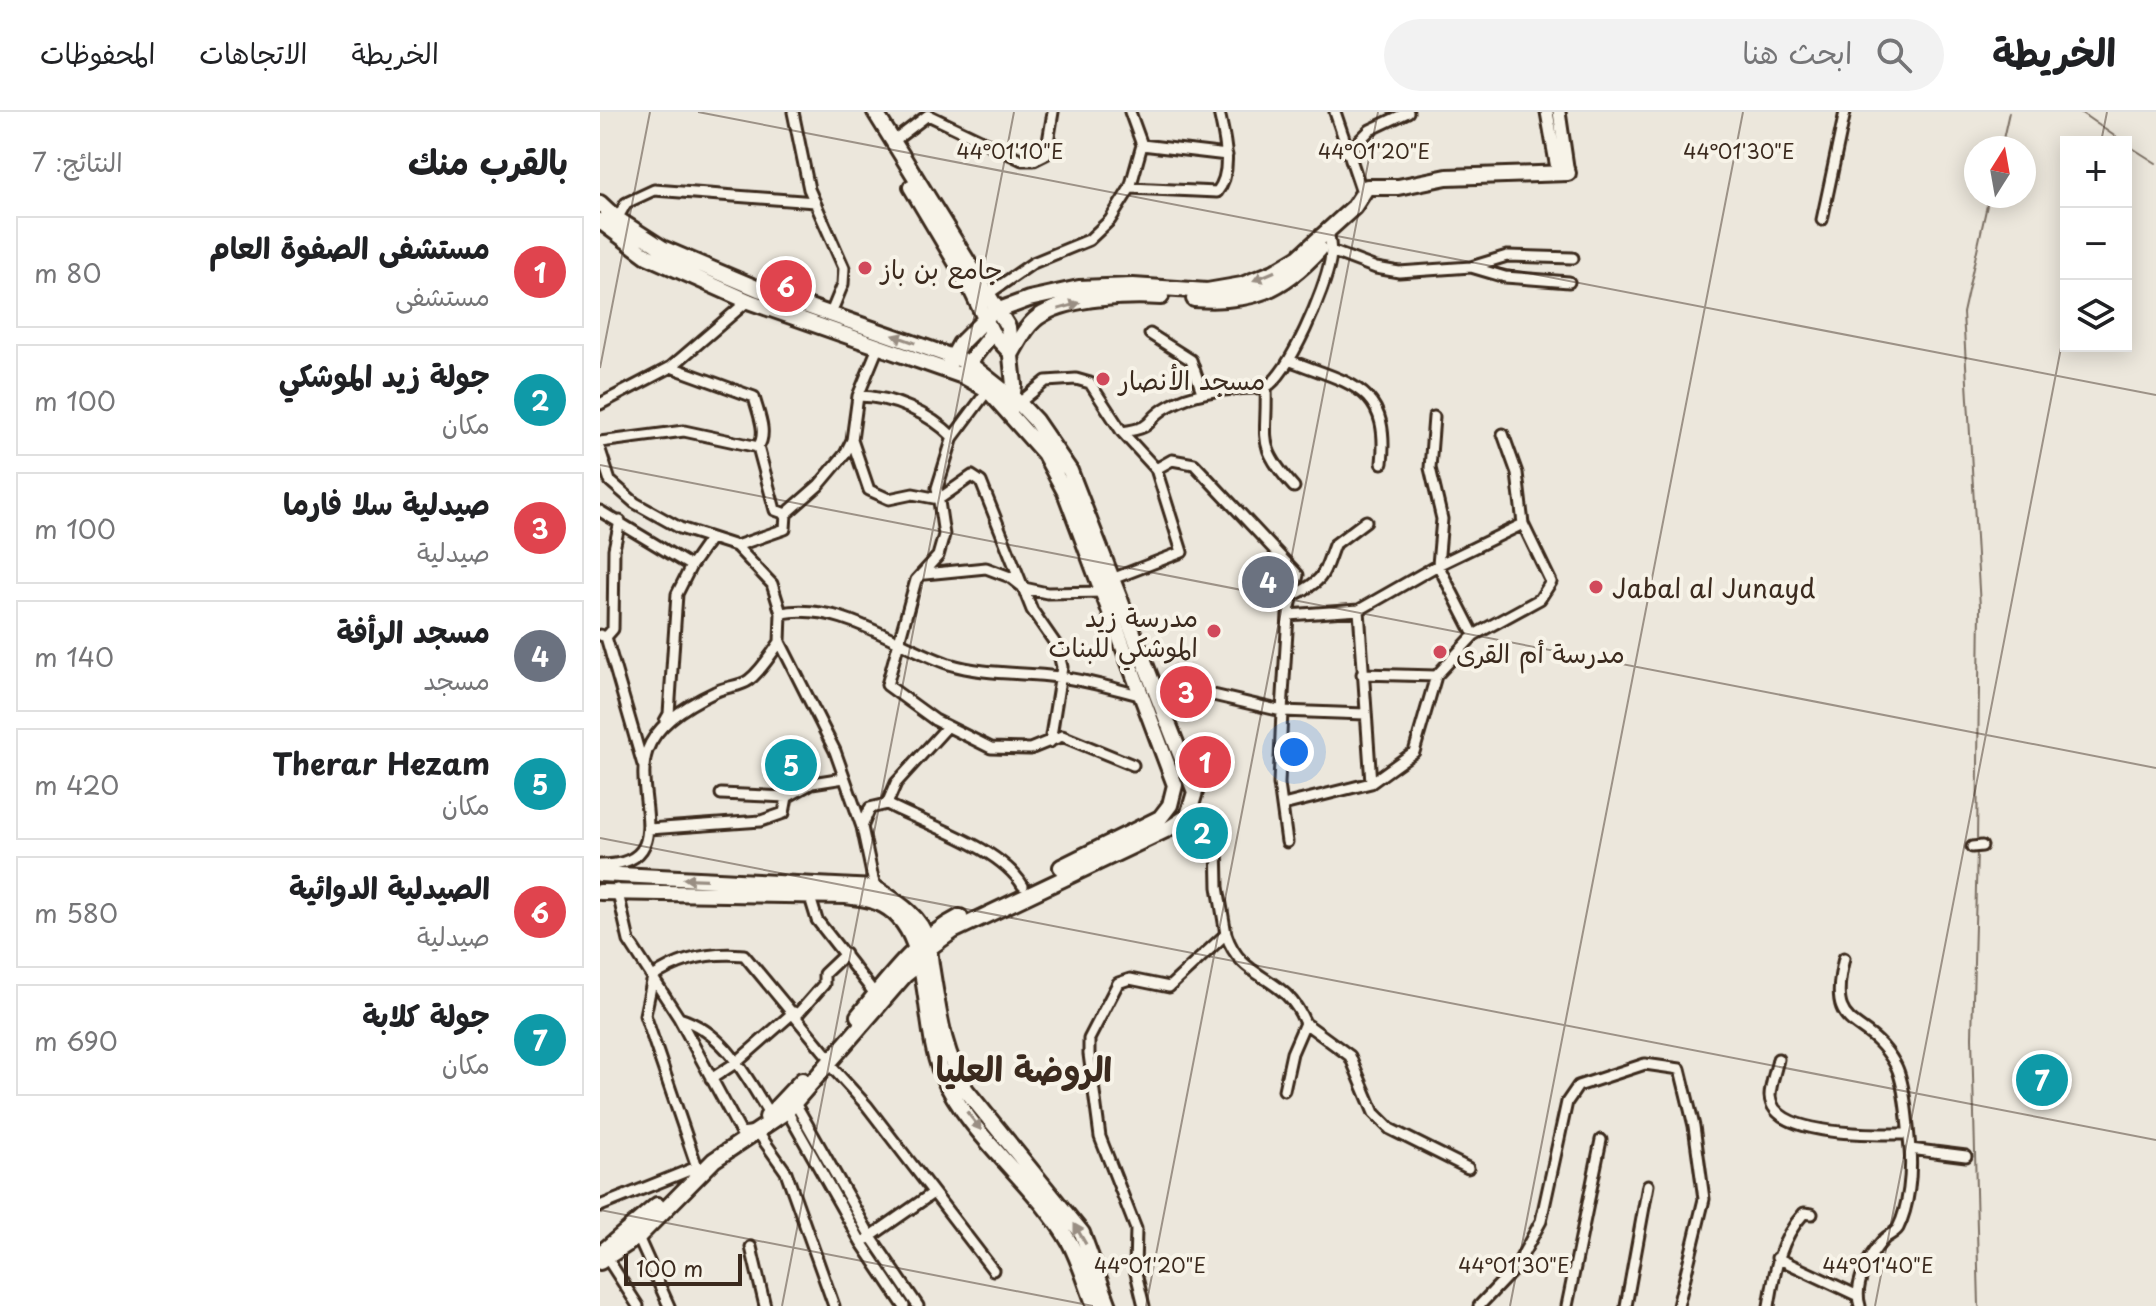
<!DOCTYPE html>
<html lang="ar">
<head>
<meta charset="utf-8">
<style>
  :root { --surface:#fff; --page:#f2f2f2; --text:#202124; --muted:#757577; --line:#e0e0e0; --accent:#2563eb }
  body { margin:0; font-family:"Playpen Sans","Playpen Sans Arabic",sans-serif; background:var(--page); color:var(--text); direction:rtl }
  .controls { position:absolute; right:24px; top:24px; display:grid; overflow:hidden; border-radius:0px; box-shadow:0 4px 20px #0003 }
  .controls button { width:72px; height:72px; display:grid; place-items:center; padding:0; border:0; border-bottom:2px solid var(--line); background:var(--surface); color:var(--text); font:40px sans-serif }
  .compass { position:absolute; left:1364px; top:24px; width:72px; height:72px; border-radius:50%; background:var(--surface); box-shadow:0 4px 20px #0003; rotate:11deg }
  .scale { position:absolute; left:24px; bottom:20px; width:118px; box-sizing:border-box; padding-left:8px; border:4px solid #3b2a1e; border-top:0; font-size:22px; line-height:28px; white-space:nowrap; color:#3b2a1e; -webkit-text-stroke:6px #f7f3e8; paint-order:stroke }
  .you { position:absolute; left:694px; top:640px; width:28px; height:28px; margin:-20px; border:6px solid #fff; border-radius:50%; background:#1a73e8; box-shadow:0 0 0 12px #1a73e833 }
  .badge { display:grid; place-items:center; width:52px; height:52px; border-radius:50%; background:var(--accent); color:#fff; font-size:26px; font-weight:700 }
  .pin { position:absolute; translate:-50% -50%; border:4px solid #fff; box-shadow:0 2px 8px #0006 }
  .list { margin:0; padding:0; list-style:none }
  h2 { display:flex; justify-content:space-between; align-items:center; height:104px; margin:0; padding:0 32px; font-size:34px }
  h2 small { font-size:26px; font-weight:400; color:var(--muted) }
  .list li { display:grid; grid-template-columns:52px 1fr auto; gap:24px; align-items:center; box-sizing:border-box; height:112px; margin:0 16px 16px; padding:0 16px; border:2px solid var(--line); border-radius:0px }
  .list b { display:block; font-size:30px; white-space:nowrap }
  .list p { margin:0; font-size:26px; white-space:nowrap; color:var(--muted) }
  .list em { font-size:26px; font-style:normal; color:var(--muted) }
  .icon { flex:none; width:44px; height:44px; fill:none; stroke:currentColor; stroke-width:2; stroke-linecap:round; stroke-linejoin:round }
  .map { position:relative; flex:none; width:1556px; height:1194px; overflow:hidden; direction:ltr }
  header { display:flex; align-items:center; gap:48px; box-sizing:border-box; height:112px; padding:0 40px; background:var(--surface); border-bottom:2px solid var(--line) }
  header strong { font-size:38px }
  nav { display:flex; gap:44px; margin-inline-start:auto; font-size:28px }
  .search { width:560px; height:72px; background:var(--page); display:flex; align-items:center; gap:20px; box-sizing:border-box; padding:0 28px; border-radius:44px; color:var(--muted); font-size:30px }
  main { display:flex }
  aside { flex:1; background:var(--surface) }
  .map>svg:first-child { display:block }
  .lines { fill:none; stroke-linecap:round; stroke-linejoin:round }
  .stream { stroke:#7c7064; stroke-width:2 }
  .minor-casing { stroke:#3b2a1e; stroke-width:15 }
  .tertiary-casing { stroke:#3b2a1e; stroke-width:17 }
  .secondary-casing { stroke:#3b2a1e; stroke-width:20 }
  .primary-casing { stroke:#3b2a1e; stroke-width:20 }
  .minor { stroke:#f7f3e8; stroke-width:9 }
  .tertiary { stroke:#f7f3e8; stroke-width:11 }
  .secondary { stroke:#f7f3e8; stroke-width:14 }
  .primary { stroke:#f7f3e8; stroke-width:14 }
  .oneway { fill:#998e83 }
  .ticks { fill:none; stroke:#3b2a1e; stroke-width:2; stroke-opacity:0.45 }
  .poi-dot { fill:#d1495b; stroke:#f7f3e8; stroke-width:3 }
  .labels { text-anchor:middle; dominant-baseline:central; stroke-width:8; stroke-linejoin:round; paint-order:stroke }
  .poi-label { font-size:26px; fill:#3b2a1e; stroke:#f7f3e8; text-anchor:start }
  .district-label { font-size:34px; font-weight:bold; fill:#3b2a1e; stroke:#f7f3e8 }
  .ticks-label { font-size:20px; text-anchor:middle; fill:#3b2a1e; stroke:#f7f3e8; stroke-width:8; stroke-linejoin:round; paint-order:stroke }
</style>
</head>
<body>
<header>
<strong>الخريطة</strong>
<div class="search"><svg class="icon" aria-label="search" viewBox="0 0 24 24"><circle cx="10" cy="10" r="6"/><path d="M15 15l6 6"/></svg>ابحث هنا</div>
<nav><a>الخريطة</a><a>الاتجاهات</a><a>المحفوظات</a></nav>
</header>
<main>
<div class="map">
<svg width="1556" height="1194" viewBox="0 0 1556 1194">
  <rect width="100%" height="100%" fill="#ece7dc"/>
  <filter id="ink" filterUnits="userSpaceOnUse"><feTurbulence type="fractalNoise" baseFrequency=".0125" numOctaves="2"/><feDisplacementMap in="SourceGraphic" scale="16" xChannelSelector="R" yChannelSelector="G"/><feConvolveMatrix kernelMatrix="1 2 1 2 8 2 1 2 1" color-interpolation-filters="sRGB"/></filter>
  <g filter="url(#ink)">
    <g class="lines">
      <path class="stream" d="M1480,0L1523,30
        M1526,32L1556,51
        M1401,36L1409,0
        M1377,731L1380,495L1363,201L1389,84
        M1377,738L1372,925L1379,1194"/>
      <g class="minor-casing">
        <path id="minor" d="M193,0L209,77L244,156L243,172L231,201
          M735,0L762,80
          M294,29L328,3L422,48H434L446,42L453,0
          M542,33L627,43
          M747,41L770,18L808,0
          M530,76L617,80C634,59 624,24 619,0
          M17,107L26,91L54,78L215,90
          M1222,108L1245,0
          M731,139L776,156L799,160L871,155L905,165L969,170
          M871,155L907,144L973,146
          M388,182L433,151L489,128L510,108L530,76L542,33L530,0
          M550,222L591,248L602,280
          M691,249C751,272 790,275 782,351
          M71,255L154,285C158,301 168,321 158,335L175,398L186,402
          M666,275C668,328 655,332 694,375
          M388,278L353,325L337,376L344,423L338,444L316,468L287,573L335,608L391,636L430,637L462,624L533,653
          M258,284C292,284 330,302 353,325
          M419,291L446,269L476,267L490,271L522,320L556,357L582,440L512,467
          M0,292L71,255L150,187
          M834,305L830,356L842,407L838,453L874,523
          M522,320C559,315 543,308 569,294C601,276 631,278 666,275C690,261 725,177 730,149C732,139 730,128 728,118
          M252,328L269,378L289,387L313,382L339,387L372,364L381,370L432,498L457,534L462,555L450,630
          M0,330L84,319L158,335
          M0,338L10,369L35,391L80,416L136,434L172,472L181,501L180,530L235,639L262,715L275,776
          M556,357L572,348L594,352L698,463L688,503L682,599L679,672L687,730
          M0,399L91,454
          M136,434L185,417L186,402L219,373L245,342L252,328L258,284L279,233
          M325,462L386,456L410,465L424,476L447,481L505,480
          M696,482C726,467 723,462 734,433L766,409
          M759,498L771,671
          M181,501C242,490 294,533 349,552C385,563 422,560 459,565C487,568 515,577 543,584
          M688,503L759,498L838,453L923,412
          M0,523L6,525L43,653
          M6,525L13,517L14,437L20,409
          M762,562L836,564
          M555,580L583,576L682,599L765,602
          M65,609L69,602L77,482L91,454L110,427
          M121,682L187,685
          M287,692C329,714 400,735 423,774
          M683,693L771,671L814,640L836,564L874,523L940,487L951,470L923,412L917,361L903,322
          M262,715L270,696L287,692L296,671L347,615
          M49,717L161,709L184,701L187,685L212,671L244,666
          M1372,735L1382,734
          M0,753C80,753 32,683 47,639C57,611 89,592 115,580C126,574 140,575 149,568C162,558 171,542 180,530
          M17,777L29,829L79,906L141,1021L157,1019L186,1060L234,1194
          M209,782L217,808L275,882
          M626,822C642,871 684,860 705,911L692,941L684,978
          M1244,846C1225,925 1266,899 1295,952C1305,969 1308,1016 1310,1037C1312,1061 1309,1094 1298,1116C1295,1121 1288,1123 1284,1127C1269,1143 1253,1173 1260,1194
          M196,904L224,872V862L245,842
          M79,906C126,921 145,963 170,1003
          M705,911L750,944L774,1001L790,1017L868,1056
          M1178,947C1176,958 1170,973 1170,984C1172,1026 1279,1022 1307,1022
          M228,951L267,994L393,1158
          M111,967L137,950L194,900
          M195,991L271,1125L318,1194
          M187,999L261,1130L304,1194
          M1310,1037L1366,1044
          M0,1094L97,1055L45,903L53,865C80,846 111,840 144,843L226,942
          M38,1125L69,1194
          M267,1127L333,1081
          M151,1135L165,1194
          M7,1146L38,1194
          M1177,1146L1256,1183
          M544,1194L535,1157L536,1117L500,1025L489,942V927L518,871L530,867L569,875L626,822L618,775L617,731
          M879,1194L916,1155L941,1109L967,990L978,974L1045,952L1080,957L1094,1014L1104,1087L1078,1194
          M967,1194L1001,1028
          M1026,1194L1048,1073
          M1169,1194C1175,1158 1179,1129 1204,1101L1212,1102"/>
      </g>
      <g class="tertiary-casing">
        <path id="tertiary" d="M947,0L958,62
          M959,0L968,61"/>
      </g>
      <g class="secondary-casing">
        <path id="secondary" d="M275,0L408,215L414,273L411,296
          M311,75L367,169L392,221L411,241
          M0,762L275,776C295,789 320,803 327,828C330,837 330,849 332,859C339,902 343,940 366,978L482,1121L509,1194
          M0,780L246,784C255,786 267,786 276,790C335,811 320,911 341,960C369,1025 435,1070 470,1131C480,1150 487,1174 495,1194"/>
      </g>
      <g class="primary-casing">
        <path id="primary" d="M0,91L17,107L62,136L161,178L367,250L419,291L435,308L470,359L595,680L588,704L568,717L353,819L328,837L319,852L305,863L187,999L114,1048L38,1125L0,1150
          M0,109L47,144L148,189L363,264L388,278L444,341L465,380L575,673L570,693L560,706L461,755
          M594,187C651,191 682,179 720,137
          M412,241C420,227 428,210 443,202C471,185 529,183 561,185
          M349,252L360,232L391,201L429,187L479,176L533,174L607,179L642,173L674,160L699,145L754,95L767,75H798L847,65L968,61
          M365,256L392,221
          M258,904C287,868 318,826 360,805
          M167,1005L202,968
          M3,1139L57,1093"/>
      </g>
      <use href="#minor" class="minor"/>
      <use href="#tertiary" class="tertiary"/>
      <use href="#secondary" class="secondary"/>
      <use href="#primary" class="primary"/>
    </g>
    <defs><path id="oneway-solid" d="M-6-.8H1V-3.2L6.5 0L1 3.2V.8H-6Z" transform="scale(2)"/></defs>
    <g class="oneway">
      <use href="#oneway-solid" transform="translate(664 164) rotate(157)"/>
      <use href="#oneway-solid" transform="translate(469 194) rotate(-16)"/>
      <use href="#oneway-solid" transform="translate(304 227) rotate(-161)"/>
      <use href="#oneway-solid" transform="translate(95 767) rotate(-178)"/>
      <use href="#oneway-solid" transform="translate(374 1009) rotate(52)"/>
      <use href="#oneway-solid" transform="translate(480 1122) rotate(-120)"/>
    </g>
  </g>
  <path class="ticks" d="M98,0L1556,283M1501,30L1507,0M0,256L50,0M0,353L1556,656M0,726L1556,1028M0,1098L493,1194M182,1194L414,0M546,1194L778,0M910,1194L1143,0M1275,1194L1466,210"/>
  <g class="poi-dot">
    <circle cx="265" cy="156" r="8"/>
    <circle cx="503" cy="267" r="8"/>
    <circle cx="996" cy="475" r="8"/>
    <circle cx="614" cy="519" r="8"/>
    <circle cx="840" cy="540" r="8"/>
  </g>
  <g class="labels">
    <g class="poi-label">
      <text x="281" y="156">جامع بن باز</text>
      <text x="519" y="267">مسجد الأنصار</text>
      <text x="1012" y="475">Jabal al Junayd</text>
      <text x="598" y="504" text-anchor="end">مدرسة زيد<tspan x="598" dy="30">الموشكي للبنات</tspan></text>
      <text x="856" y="540">مدرسة أم القرى</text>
    </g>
    <g class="district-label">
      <text x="424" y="956">الروضة العليا</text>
    </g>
  </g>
  <g class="ticks-label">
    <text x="410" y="47">44°01'10"E</text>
    <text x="774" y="47">44°01'20"E</text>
    <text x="1139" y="47">44°01'30"E</text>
    <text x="550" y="1161">44°01'20"E</text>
    <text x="914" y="1161">44°01'30"E</text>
    <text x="1278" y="1161">44°01'40"E</text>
  </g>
</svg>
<div class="controls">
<button>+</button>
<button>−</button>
<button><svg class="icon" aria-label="layers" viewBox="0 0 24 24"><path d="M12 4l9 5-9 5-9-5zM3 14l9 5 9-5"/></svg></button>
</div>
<svg class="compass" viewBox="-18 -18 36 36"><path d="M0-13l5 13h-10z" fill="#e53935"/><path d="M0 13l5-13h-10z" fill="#757577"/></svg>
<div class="scale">100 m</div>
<div class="you"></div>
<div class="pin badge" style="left:605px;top:650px;background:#e0444e">1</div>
<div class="pin badge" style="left:602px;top:721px;background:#0f9aa8">2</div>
<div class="pin badge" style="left:586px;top:580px;background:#e0444e">3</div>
<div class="pin badge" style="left:668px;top:470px;background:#6b7280">4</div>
<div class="pin badge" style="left:191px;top:653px;background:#0f9aa8">5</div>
<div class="pin badge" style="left:186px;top:174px;background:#e0444e">6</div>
<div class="pin badge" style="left:1442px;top:968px;background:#0f9aa8">7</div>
</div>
<aside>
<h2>بالقرب منك<small>النتائج: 7</small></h2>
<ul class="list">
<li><span class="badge" style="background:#e0444e">1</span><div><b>مستشفى الصفوة العام</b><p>مستشفى</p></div><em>80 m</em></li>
<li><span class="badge" style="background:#0f9aa8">2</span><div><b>جولة زيد الموشكي</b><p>مكان</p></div><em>100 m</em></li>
<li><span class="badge" style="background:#e0444e">3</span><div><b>صيدلية سلا فارما</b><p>صيدلية</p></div><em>100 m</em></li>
<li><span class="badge" style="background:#6b7280">4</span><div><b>مسجد الرأفة</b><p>مسجد</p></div><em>140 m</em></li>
<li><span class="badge" style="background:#0f9aa8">5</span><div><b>Therar Hezam</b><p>مكان</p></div><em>420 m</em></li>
<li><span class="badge" style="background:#e0444e">6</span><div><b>الصيدلية الدوائية</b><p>صيدلية</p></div><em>580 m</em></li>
<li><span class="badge" style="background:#0f9aa8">7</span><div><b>جولة كلابة</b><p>مكان</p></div><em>690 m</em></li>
</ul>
</aside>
</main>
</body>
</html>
